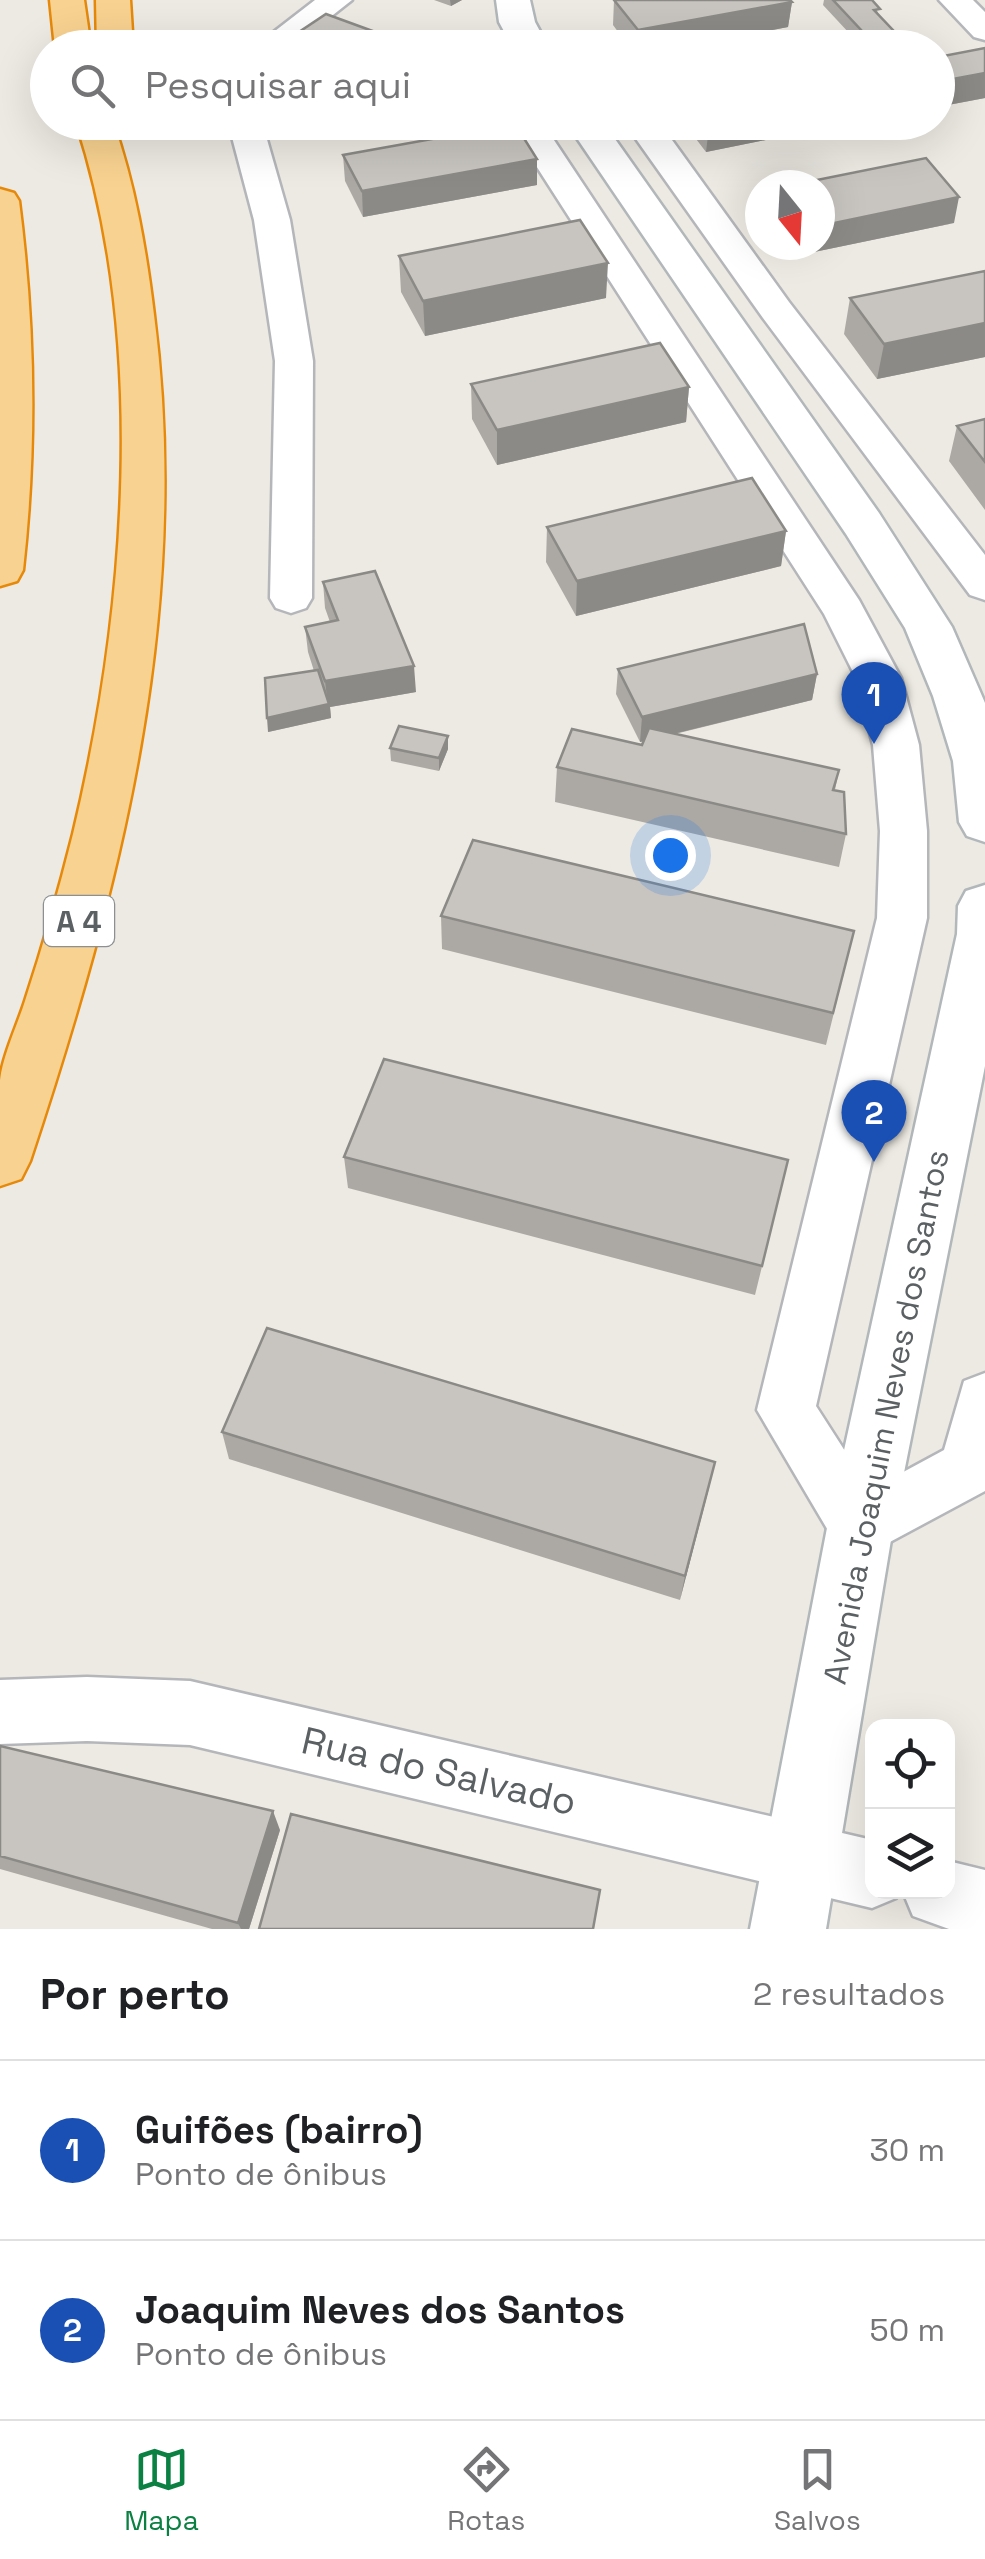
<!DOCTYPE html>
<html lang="pt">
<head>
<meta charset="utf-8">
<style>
  :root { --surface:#fff; --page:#f6f6f6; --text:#202124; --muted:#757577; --line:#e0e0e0; --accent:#0b8043 }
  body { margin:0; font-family:"Space Grotesk",sans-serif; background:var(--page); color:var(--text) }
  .controls { position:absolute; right:30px; bottom:30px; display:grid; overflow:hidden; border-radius:20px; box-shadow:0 10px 40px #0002 }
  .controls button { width:90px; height:90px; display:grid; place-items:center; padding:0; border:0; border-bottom:2px solid var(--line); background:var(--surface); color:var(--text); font:50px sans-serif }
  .compass { position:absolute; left:745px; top:170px; width:90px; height:90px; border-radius:50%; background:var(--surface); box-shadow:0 10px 40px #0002; rotate:162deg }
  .you { position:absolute; left:670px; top:855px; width:35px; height:35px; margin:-25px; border:8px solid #fff; border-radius:50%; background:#1a73e8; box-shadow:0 0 0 15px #1a73e833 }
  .badge { display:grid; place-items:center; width:65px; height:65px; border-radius:50%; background:var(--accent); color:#fff; font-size:32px; font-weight:700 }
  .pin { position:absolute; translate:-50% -82px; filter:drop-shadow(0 2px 5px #0008) }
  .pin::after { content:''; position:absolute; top:52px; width:35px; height:30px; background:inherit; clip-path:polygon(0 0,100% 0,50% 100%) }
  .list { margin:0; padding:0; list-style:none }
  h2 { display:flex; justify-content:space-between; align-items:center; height:130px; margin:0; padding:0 40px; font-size:42px }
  h2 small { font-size:32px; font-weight:400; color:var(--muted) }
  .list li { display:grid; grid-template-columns:65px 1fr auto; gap:30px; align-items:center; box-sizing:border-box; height:180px; padding:0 40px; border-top:2px solid var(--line) }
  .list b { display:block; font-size:38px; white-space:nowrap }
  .list p { margin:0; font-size:32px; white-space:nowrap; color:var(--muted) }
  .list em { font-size:32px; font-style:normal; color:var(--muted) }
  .icon { flex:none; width:55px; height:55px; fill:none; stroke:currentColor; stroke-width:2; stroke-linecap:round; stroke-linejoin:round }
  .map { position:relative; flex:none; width:985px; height:1929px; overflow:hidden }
  .search { position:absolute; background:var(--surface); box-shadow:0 10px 40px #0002; left:30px; right:30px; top:30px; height:110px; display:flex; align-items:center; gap:25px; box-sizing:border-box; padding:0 35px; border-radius:55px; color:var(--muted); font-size:38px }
  .sheet { height:490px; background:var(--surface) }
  nav { display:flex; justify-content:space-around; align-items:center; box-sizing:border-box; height:140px; border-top:2px solid var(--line); background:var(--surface); font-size:28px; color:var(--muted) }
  nav a { display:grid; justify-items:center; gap:5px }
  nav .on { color:var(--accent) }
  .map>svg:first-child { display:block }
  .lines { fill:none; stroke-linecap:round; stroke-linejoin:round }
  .street-casing { stroke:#b4b6ba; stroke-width:5 }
  .secondary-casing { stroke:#b2b7ba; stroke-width:5 }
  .highway-casing { stroke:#e6890a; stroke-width:5 }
  .street { fill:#fff; fill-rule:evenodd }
  .secondary { fill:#fff; fill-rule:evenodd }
  .highway { fill:#f8d290; fill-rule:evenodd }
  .wall { fill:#aca9a5 }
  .shaded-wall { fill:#8c8a86 }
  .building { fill:#c8c5c0; stroke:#8c8a86; stroke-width:2.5 }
  .labels { text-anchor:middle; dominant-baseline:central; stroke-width:10; stroke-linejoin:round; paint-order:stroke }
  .shield { fill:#fff; stroke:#8c9092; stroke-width:2.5 }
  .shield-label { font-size:30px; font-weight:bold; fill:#5b6063 }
  .street-label { font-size:32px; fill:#5b6063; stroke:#fff }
  .near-street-label { font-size:38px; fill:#5b6063; stroke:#fff }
</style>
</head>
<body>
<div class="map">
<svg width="985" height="1929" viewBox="0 0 985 1929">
  <rect width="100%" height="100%" fill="#edeae3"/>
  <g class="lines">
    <g class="street-casing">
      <path id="street" d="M315,0H352L291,48H253Z
        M939,0H973L985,12V40L974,37Z
        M228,122H262L290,220L313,361L312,598L306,608L291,613L276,608L270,598L275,361L254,220Z
        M508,122H542L859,600L901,678L919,745L927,831V918L816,1406L870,1490L944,1450L964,1381L985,1373V1491L860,1558L839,1549L757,1410L877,918L880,831L873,745L856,678L824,614Z
        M624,122H659L789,302L985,555V600L970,595L763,318Z
        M87,1677L190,1681L872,1840V1892H898L896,1898L872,1908L190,1745L87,1741L0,1744V1680Z
        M948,1861L985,1870V1929H949L913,1916L903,1892H948Z"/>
    </g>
    <g class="secondary-casing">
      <path id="secondary" d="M496,0H530L535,22L549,48H513L499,22Z
        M566,122H603L879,513L952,627L985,703V842L967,836L959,822L953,761L933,696L905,628L846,534Z
        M985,885V1066L893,1528L826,1929H750L827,1528L957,934L958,906L966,891Z"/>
    </g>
    <g class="highway-casing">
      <path id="highway" d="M50,0H84L91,48H55Z
        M96,0H130L133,48H97Z
        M76,122H113C135,185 146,249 154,315C192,610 122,883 30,1161L21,1179L0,1186C0,1152 0,1115 0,1080C3,1055 17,1026 25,1001C43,946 59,890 73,834C126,613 148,341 76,122Z
        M0,189L14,193L19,201C35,325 37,446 23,570L17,581L0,586Z"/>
    </g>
    <use href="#street" class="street"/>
    <use href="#secondary" class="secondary"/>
    <use href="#highway" class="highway"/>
  </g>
  <path class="wall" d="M434,0H462L451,6Z
    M614,0L792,2L788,27L680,48H630L613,25Z
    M824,0H872L879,15L910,48H863L823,5Z
    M299,32L378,33L379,47L306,48L300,45Z
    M985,48V98L948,105L938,93V57Z
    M683,122H854L706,152Z
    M343,155L537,185L363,217L345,181Z
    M954,223L790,257L781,245H820Z
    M399,256L606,298L425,336L401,292Z
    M985,271V357L877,379L844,334L850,298Z
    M471,384L689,387L686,422L497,465L472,419Z
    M985,419V510L949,461L957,426Z
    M547,527L786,531L781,566L576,616L546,562Z
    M323,582L416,692L330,707L331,718L268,732L314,671L308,652L305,627L330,622L325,608Z
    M618,669L817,674L812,700L675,734L839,770L835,790L846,834L839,867L555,802L557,767L642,745L644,741L640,742L616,694Z
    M448,736V749L439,771L391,761L390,748Z
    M441,916L854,931L826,1045L442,949Z
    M344,1157L788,1160L755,1295L348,1188Z
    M222,1432L715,1462L680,1600L229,1459Z
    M0,1746L280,1830L249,1929H212L0,1869Z"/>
  <path class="shaded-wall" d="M450,0H462L451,6Z
    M792,2L788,27L680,48H637L638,30Z
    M378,33V48H358Z
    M985,73V98L948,105L953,79Z
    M729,122H854L706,152L709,127Z
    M537,159V185L363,217L362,191Z
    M959,197L954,223L790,257L792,245H820V226Z
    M608,263L606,298L425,336L423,301Z
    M985,323V357L877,379L884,344Z
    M689,387L686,422L497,465V430Z
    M786,531L781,566L576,616L577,581Z
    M414,666L416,692L330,707L331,718L268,732L267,718L328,705L325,681Z
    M817,674L812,700L640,742L642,717Z
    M448,736V749L439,771V758Z
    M715,1462L709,1488L680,1600L685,1576Z
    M273,1811L280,1830L249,1929H241L238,1923Z"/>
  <path class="building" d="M614,0H790L792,2L638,30Z
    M833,0H872L880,9L874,10L910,48H878Z
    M326,14L378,33L358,48H341L299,32Z
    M448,44L451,48L429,47Z
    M985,48V73L953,79L938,62V57Z
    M706,122H729L709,127Z
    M515,124L537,159L362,191L343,155Z
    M926,158L959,197L820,226V185H792Z
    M580,220L608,263L423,301L399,256Z
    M985,271V323L884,344L850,298Z
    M660,343L689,387L497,430L471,384Z
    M985,419V462L957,426Z
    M752,478L786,531L577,581L547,527Z
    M375,571L414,666L325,681L305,627L338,620L323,582Z
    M804,624L817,674L642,717L618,669Z
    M318,670L329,704L267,718L265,678Z
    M399,726L448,736L439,758L390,748Z
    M649,728L839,770L833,790L844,792L846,834L557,767L572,729L642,745Z
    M473,840L854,931L833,1013L441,916Z
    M384,1059L788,1160L762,1266L344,1157Z
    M267,1328L715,1462L685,1576L222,1432Z
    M0,1746L273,1811L238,1923L0,1856Z
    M291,1814L600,1890L593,1929H259Z"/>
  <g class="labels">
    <rect class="shield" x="44" y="896" width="70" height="50" rx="8"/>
    <g class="shield-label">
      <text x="79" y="921">A 4</text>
    </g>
    <g class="street-label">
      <text transform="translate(886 1417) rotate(-79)">Avenida Joaquim Neves dos Santos</text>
    </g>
    <g class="near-street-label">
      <text transform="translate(439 1771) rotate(13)">Rua do Salvado</text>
    </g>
  </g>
</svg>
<div class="controls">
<button><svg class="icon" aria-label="locate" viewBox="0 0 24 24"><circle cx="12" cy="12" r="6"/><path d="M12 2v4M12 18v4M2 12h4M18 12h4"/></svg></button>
<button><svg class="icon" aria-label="layers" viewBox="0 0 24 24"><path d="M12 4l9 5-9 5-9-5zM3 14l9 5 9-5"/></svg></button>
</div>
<svg class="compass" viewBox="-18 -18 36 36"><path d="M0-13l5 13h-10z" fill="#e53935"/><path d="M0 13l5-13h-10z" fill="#757577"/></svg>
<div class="you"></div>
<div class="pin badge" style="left:874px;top:744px;background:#1a4fb4">1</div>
<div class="pin badge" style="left:874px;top:1162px;background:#1a4fb4">2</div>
<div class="search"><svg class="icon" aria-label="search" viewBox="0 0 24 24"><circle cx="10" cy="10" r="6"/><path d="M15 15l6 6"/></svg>Pesquisar aqui</div>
</div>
<section class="sheet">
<h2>Por perto<small>2 resultados</small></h2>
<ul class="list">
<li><span class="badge" style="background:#1a4fb4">1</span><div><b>Guifões (bairro)</b><p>Ponto de ônibus</p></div><em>30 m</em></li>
<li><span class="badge" style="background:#1a4fb4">2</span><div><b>Joaquim Neves dos Santos</b><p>Ponto de ônibus</p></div><em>50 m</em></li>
</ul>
</section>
<nav>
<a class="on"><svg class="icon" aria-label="map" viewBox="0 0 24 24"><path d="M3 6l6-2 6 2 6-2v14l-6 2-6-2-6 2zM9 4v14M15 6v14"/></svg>Mapa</a>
<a><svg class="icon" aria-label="directions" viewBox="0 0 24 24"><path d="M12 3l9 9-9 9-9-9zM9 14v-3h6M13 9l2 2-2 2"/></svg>Rotas</a>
<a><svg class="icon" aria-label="saved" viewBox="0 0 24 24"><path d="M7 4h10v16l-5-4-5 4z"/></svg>Salvos</a>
</nav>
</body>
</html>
